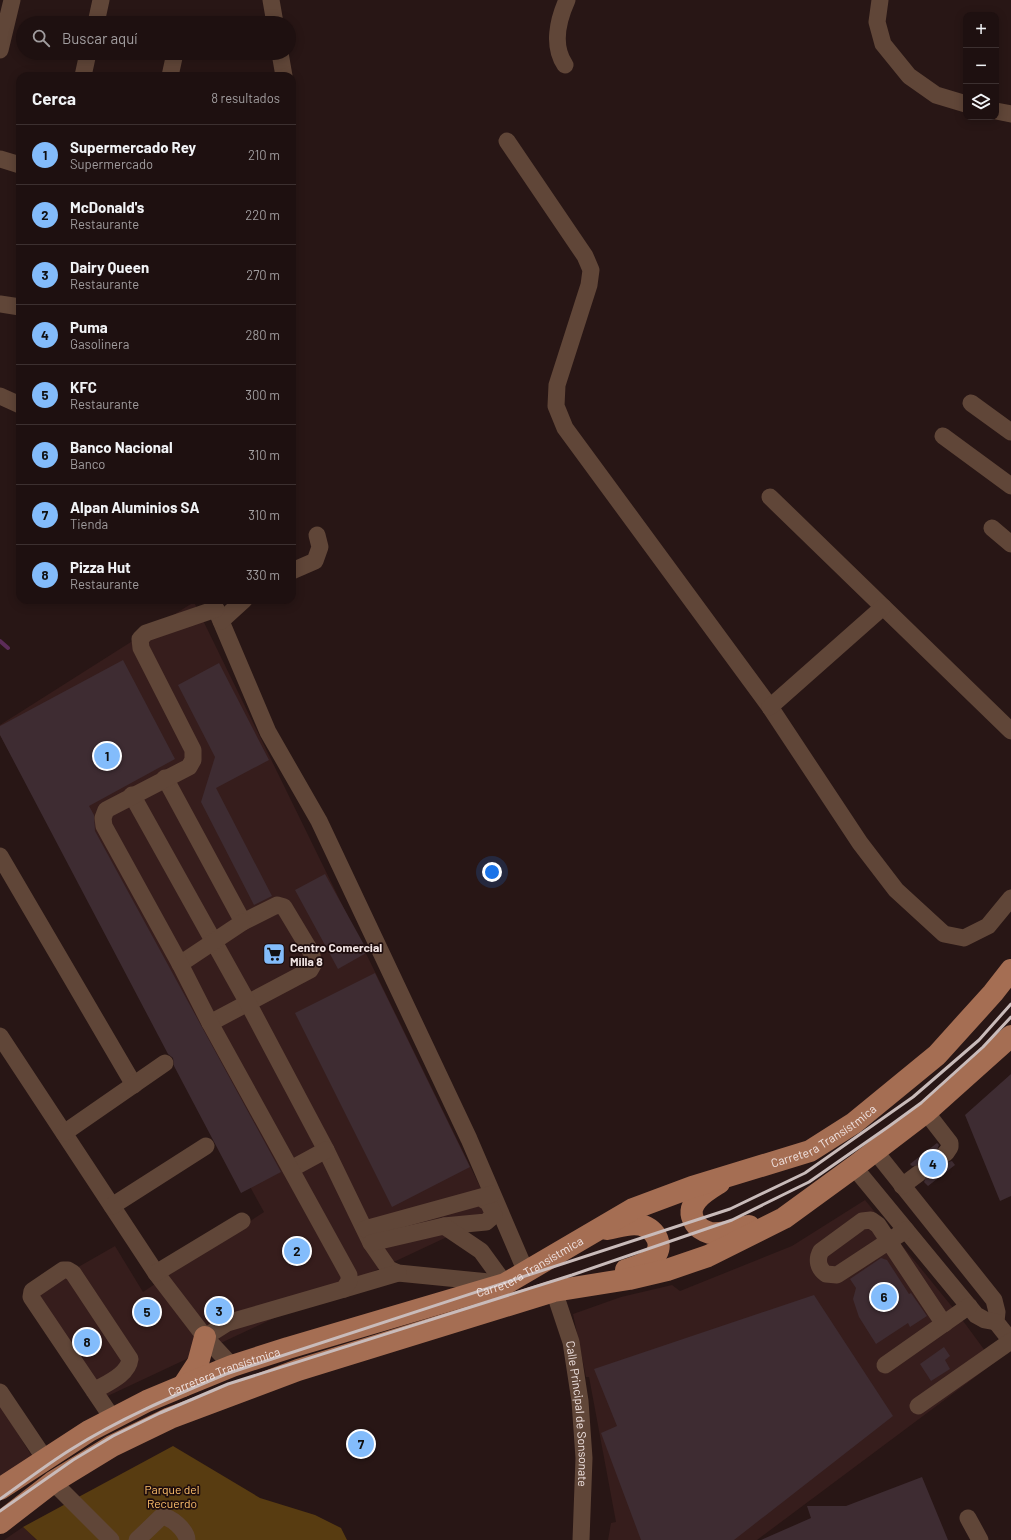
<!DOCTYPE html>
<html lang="es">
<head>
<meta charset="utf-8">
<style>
  :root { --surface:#1e1010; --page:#2b1e1e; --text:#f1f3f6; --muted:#a19d9f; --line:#3c3030; --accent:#83bcfb }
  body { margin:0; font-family:Barlow,sans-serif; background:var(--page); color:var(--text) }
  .controls { position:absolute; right:12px; top:12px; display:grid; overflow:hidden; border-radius:8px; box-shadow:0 2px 10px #0003 }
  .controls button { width:36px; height:36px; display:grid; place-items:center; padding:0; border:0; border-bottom:1px solid var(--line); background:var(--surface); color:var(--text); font:20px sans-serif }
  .you { position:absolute; left:492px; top:872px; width:14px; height:14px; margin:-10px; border:3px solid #fff; border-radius:50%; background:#1a73e8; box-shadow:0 0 0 6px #1a73e833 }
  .badge { display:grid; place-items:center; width:26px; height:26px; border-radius:50%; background:var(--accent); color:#111; font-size:13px; font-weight:700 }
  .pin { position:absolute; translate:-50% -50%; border:2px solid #fff; box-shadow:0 1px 4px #0006 }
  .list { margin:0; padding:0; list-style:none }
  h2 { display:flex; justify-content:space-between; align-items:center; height:52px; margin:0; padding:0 16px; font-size:17px }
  h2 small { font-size:13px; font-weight:400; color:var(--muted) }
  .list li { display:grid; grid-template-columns:26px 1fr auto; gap:12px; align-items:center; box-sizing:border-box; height:60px; padding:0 16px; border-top:1px solid var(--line) }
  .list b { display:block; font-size:15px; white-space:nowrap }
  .list p { margin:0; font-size:13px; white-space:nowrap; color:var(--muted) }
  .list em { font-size:13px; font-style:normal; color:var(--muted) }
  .icon { flex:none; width:22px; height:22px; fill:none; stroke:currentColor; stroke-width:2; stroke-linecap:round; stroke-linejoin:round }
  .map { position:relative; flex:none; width:1011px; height:1540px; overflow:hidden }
  .search { position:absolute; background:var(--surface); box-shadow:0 2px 10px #0003; left:16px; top:16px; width:280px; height:44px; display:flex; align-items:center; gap:10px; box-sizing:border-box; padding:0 14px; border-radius:22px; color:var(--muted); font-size:15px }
  .panel { position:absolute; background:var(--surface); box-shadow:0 2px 10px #0003; left:16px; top:72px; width:280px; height:532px; border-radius:12px }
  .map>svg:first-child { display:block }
  .built { fill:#361d1c }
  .green { fill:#583c11 }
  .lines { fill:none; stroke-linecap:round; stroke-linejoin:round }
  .stream { stroke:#5c2c59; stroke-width:4 }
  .building { fill:#3e2c32 }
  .minor-tunnel { stroke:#463534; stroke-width:17; stroke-dasharray:17 8; stroke-linecap:butt }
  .minor { stroke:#604638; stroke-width:17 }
  .major { stroke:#a56e53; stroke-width:22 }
  .rail { stroke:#c9bbba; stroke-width:3 }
  .labels { text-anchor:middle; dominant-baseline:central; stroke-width:3.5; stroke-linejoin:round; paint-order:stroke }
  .poi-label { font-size:12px; font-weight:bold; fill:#f1e4e3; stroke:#1e0d0d; text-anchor:start }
  .street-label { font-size:12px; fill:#f1e4e3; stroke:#1e0d0d }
  .park-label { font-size:12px; fill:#ffc16c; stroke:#1e0d0d }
</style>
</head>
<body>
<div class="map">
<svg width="1011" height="1540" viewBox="0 0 1011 1540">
  <rect width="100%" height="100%" fill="#281615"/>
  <path class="built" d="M194,602L494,1215L97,1401L33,1293L115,1246L143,1292L264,1212L0,735V725Z
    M865,1200L958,1314L994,1363L757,1540H608L611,1523L616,1522L589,1377H586L573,1314L621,1297L672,1285L680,1291L792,1246Z
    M0,1405L33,1458L0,1485Z
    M23,1527L37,1540H4Z"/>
  <path class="green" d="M173,1446L260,1498L315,1515L341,1528L347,1540H37L23,1527Z"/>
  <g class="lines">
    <path class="stream" d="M0,641L8,648"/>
  </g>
  <path class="building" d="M123,660L175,759L89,806L94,815L95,831L281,1172L241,1193L174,1066L173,1058L168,1054L0,735V726Z
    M219,663L269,760L216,788L272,896L254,905L201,802L215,757L178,685Z
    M325,874L368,952L338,969L295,890Z
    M375,973L470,1167L392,1207L295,1013Z
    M1011,1074V1196L1000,1201L965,1115Z
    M937,1143L939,1145L936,1152L937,1158L945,1163L952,1161L955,1165L928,1186L924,1182L928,1173L926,1168L922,1165L912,1166L910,1164Z
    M881,1258L887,1260L909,1294L911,1293L927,1316L910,1327L908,1323L876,1344L859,1317L853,1299L856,1288L850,1279Z
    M814,1295L893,1416L734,1540H641L601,1433L617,1426L594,1369Z
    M944,1347L950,1356L945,1360L950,1369L931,1381L920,1364Z
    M922,1477L948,1540H761L811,1518L807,1506H846Z"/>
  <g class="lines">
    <path class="minor-tunnel" d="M918,1174L946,1153"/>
    <g class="minor">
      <path d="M271,0L275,23"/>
      <path d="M880,0L877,22L883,44L909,76L936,95L966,104"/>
      <path d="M96,23L101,0"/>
      <path d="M0,50L12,0"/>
      <path d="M280,53L284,76"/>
      <path d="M565,65C552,46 558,20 567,0"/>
      <path d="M83,76L88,53"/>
      <path d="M170,76L175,53"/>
      <path d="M996,111L1011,114"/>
      <path d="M507,141L585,256L591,270L589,285L557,385L556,406L565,428L770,707L860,843L896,890L944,934L964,938L988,926L1011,898"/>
      <path d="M0,159L20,165"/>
      <path d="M0,304L20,307"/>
      <path d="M0,396L20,405"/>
      <path d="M971,403L1011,432"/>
      <path d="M943,436L1011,486"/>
      <path d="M770,497L1011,731"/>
      <path d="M992,528L1011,544"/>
      <path d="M292,571L315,561L320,547L317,535"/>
      <path d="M212,600L268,732L319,821L469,1139L526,1272"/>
      <path d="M221,621L244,600"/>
      <path d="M770,707L883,607"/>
      <path d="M165,778L243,922L277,905L284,907L311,952L314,963L310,970L210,1023"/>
      <path d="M132,795L248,1003L326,1150L371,1243L389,1269L398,1273L499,1283"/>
      <path d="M0,856L134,1085"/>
      <path d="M180,964L243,922"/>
      <path d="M0,1036L156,1273L205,1337L232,1366"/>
      <path d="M926,1112L950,1143V1147L946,1153"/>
      <path d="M64,1133L165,1063"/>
      <path d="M875,1151L994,1300L997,1312L996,1322L1011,1341"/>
      <path d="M854,1167L976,1315L985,1320L996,1322"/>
      <path d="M291,1169L326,1150"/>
      <path d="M902,1186L918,1174"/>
      <path d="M112,1206L206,1146"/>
      <path d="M444,1226L486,1222L494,1215L488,1202L485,1201"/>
      <path d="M365,1229L492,1194"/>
      <path d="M906,1230L889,1241L837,1275L826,1274C818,1268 816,1260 821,1251L862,1221L871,1220L878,1225L944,1324"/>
      <path d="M371,1243L444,1226L481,1251L505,1284"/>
      <path d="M156,1273L242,1221"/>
      <path d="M344,1289L398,1273"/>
      <path id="s1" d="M554,1291L571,1342L580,1401L584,1458L581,1540"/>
      <path d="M205,1337L227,1323L344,1289L349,1281V1275L210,1023L180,964L104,826L103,818L106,810L189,767L193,760V750L141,648L140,639L146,633L216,609"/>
      <path d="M885,1365L969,1306"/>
      <path d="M94,1391C107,1383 128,1375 130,1359L73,1273L68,1270H63L32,1291L31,1297L113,1419"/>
      <path d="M0,1392L45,1459"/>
      <path d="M918,1406L1011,1341"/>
      <path d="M53,1482L111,1540"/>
      <path d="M968,1518L980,1540"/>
      <path d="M137,1540L161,1517C170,1515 187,1531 187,1540"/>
    </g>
    <g class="major">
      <path d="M719,1183C706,1191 683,1204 695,1223C698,1228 704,1231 710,1233C723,1235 737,1229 749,1226"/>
      <path d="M607,1229C618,1227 630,1222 641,1225C656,1229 666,1247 652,1259C645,1264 635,1267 626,1270"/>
      <path d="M183,1386L198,1363L205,1337"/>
      <path id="s2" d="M0,1489L89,1431L147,1401L183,1386L232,1366L288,1348L505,1284L633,1209L692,1187L810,1151L854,1123L937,1055L993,993L1011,970"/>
      <path d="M0,1523L53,1482L112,1446L170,1418L298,1370L554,1291L629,1279L667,1270L708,1256L784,1218L854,1167L926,1112L1011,1036"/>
    </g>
    <path class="rail" d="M0,1499C23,1483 46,1465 70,1450C119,1419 173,1396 226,1374L730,1209L805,1173L913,1097L979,1040L1011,1004
      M0,1511L73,1460L113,1436L160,1413L228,1384L572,1275L732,1220L809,1182L888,1127L921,1103L983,1047L1011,1017"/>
  </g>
  <defs>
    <g id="supermarket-square" transform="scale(1.15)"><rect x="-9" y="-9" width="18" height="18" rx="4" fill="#83bcfb" stroke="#1e0d0d"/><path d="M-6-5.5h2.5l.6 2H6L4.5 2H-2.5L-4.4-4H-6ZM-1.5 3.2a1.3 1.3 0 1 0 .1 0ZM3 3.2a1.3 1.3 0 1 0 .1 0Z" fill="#111"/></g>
  </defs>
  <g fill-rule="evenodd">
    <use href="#supermarket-square" x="274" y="954"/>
  </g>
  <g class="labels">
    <g class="poi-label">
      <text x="290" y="947">Centro Comercial<tspan x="290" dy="14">Milla 8</tspan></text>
    </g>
    <g class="street-label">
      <text stroke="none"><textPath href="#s2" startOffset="902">Carretera Transístmica</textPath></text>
      <text stroke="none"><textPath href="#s2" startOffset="578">Carretera Transístmica</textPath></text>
      <text stroke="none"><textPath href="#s2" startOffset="254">Carretera Transístmica</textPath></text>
      <text stroke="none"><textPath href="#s1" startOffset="126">Calle Principal de Sonsonate</textPath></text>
    </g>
    <g class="park-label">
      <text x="172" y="1489">Parque del<tspan x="172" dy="14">Recuerdo</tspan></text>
    </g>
  </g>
</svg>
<div class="controls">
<button>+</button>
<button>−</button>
<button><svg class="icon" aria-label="layers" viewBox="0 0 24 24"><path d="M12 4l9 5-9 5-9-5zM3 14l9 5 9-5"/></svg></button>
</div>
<div class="you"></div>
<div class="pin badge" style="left:107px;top:756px">1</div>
<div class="pin badge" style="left:297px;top:1251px">2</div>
<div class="pin badge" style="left:219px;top:1311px">3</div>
<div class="pin badge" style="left:933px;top:1164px">4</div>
<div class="pin badge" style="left:147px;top:1312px">5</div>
<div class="pin badge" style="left:884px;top:1297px">6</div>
<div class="pin badge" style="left:361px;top:1444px">7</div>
<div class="pin badge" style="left:87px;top:1342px">8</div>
<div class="search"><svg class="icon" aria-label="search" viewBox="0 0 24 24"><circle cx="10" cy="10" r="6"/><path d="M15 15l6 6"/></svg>Buscar aquí</div>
<section class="panel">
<h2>Cerca<small>8 resultados</small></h2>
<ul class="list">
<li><span class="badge">1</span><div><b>Supermercado Rey</b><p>Supermercado</p></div><em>210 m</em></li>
<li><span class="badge">2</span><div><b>McDonald's</b><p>Restaurante</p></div><em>220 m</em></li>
<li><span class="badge">3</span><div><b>Dairy Queen</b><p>Restaurante</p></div><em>270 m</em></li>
<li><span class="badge">4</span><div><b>Puma</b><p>Gasolinera</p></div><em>280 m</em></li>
<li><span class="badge">5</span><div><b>KFC</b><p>Restaurante</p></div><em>300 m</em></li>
<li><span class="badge">6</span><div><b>Banco Nacional</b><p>Banco</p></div><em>310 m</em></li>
<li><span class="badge">7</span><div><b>Alpan Aluminios SA</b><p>Tienda</p></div><em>310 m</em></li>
<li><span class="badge">8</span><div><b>Pizza Hut</b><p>Restaurante</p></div><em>330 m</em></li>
</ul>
</section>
</div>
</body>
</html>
